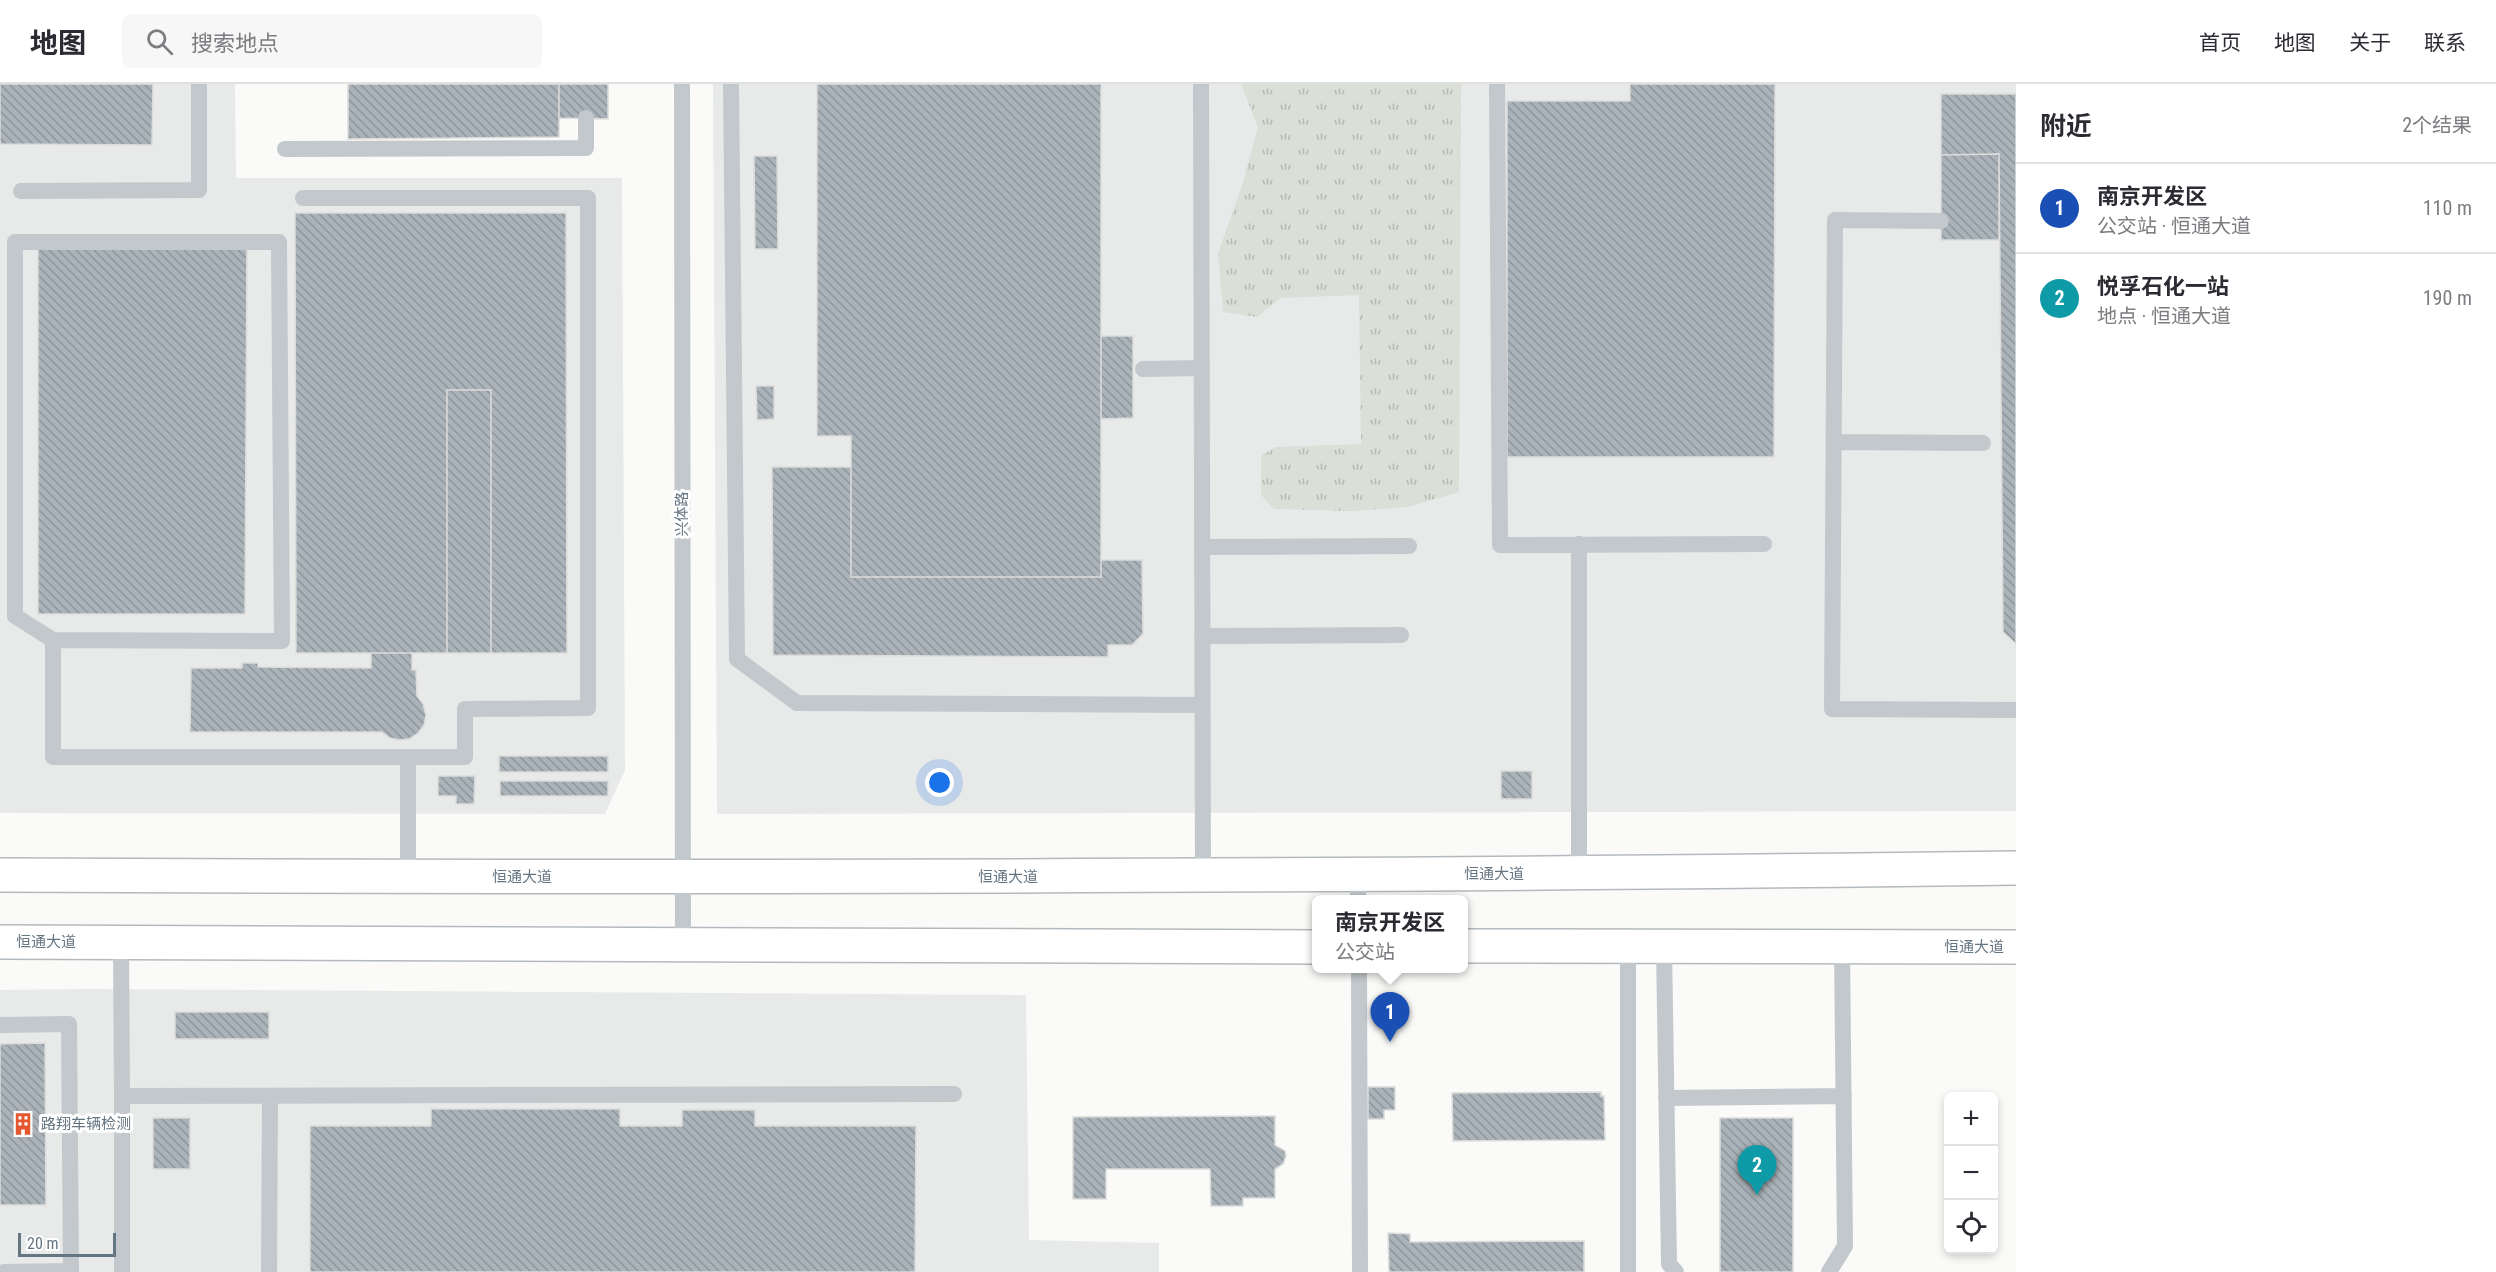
<!DOCTYPE html>
<html lang="zh">
<head>
<meta charset="utf-8">
<style>
  :root { --surface:#fff; --page:#f7f7f7; --text:#2b2b33; --muted:#7c7c81; --line:#e1e1e2; --accent:#b45309 }
  body { margin:0; font-family:"Roboto Condensed","Noto Sans SC",sans-serif; background:var(--page); color:var(--text) }
  .controls { position:absolute; right:18px; bottom:18px; display:grid; overflow:hidden; border-radius:9px; box-shadow:0 3px 9px #0003 }
  .controls button { width:54px; height:54px; display:grid; place-items:center; padding:0; border:0; border-bottom:2px solid var(--line); background:var(--surface); color:var(--text); font:30px sans-serif }
  .scale { position:absolute; left:18px; bottom:15px; width:98px; box-sizing:border-box; padding-left:6px; border:3px solid #657683; border-top:0; font-size:16px; line-height:21px; white-space:nowrap; color:#657683; -webkit-text-stroke:4px #fff; paint-order:stroke }
  .you { position:absolute; left:940px; top:699px; width:21px; height:21px; margin:-15px; border:4px solid #fff; border-radius:50%; background:#1a73e8; box-shadow:0 0 0 9px #1a73e833 }
  .badge { display:grid; place-items:center; width:39px; height:39px; border-radius:50%; background:var(--accent); color:#fff; font-size:20px; font-weight:700 }
  .pin { position:absolute; translate:-50% -50px; filter:drop-shadow(0 2px 3px #0008) }
  .pin::after { content:''; position:absolute; top:32px; width:21px; height:18px; background:inherit; clip-path:polygon(0 0,100% 0,50% 100%) }
  .popup { position:absolute; left:1312px; top:811px; width:156px; height:78px; box-sizing:border-box; display:grid; place-content:center; border-radius:9px; background:var(--surface); filter:drop-shadow(0 2px 4px #0005); font-size:20px; white-space:nowrap; color:var(--muted) }
  .popup b { font-size:22px; color:var(--text) }
  .popup::after { content:''; position:absolute; left:50%; top:100%; margin-left:-12px; border:12px solid transparent; border-top-color:var(--surface) }
  .list { margin:0; padding:0; list-style:none }
  h2 { display:flex; justify-content:space-between; align-items:center; height:78px; margin:0; padding:0 24px; font-size:26px }
  h2 small { font-size:20px; font-weight:400; color:var(--muted) }
  .list li { display:grid; grid-template-columns:39px 1fr auto; gap:18px; align-items:center; box-sizing:border-box; height:90px; padding:0 24px; border-top:2px solid var(--line) }
  .list b { display:block; font-size:22px; white-space:nowrap }
  .list p { margin:0; font-size:20px; white-space:nowrap; color:var(--muted) }
  .list em { font-size:20px; font-style:normal; color:var(--muted) }
  .icon { flex:none; width:33px; height:33px; fill:none; stroke:currentColor; stroke-width:2; stroke-linecap:round; stroke-linejoin:round }
  .map { position:relative; flex:none; width:2016px; height:1188px; overflow:hidden }
  header { display:flex; align-items:center; gap:36px; box-sizing:border-box; height:84px; padding:0 30px; background:var(--surface); border-bottom:2px solid var(--line) }
  header strong { font-size:28px }
  nav { display:flex; gap:33px; margin-inline-start:auto; font-size:21px }
  .search { width:420px; height:54px; background:var(--page); display:flex; align-items:center; gap:15px; box-sizing:border-box; padding:0 21px; border-radius:9px; color:var(--muted); font-size:22px }
  main { display:flex }
  aside { flex:1; background:var(--surface) }
  .map>svg:first-child { display:block }
  .built { fill:#e8e9e9 }
  .grass { fill:url(#grass-tufts) }
  .building { fill:url(#building-back-hatch); stroke:#dcdcda; stroke-width:1.5 }
  .lines { fill:none; stroke-linecap:round; stroke-linejoin:round }
  .secondary-casing { stroke:#b3babf; stroke-width:36 }
  .service { stroke:#c3c8cc; stroke-width:16 }
  .secondary { stroke:#fff; stroke-width:33 }
  .labels { text-anchor:middle; dominant-baseline:central; stroke-width:6; stroke-linejoin:round; paint-order:stroke }
  .street-label { font-size:15px; fill:#657683; stroke:#fff }
  .poi-label { font-size:15px; fill:#657683; stroke:#fff; text-anchor:start }
</style>
</head>
<body>
<header>
<strong>地图</strong>
<div class="search"><svg class="icon" aria-label="search" viewBox="0 0 24 24"><circle cx="10" cy="10" r="6"/><path d="M15 15l6 6"/></svg>搜索地点</div>
<nav><a>首页</a><a>地图</a><a>关于</a><a>联系</a></nav>
</header>
<main>
<div class="map">
<svg width="2016" height="1188" viewBox="0 0 2016 1188">
  <defs>
    <pattern id="grass-tufts" width="24" height="20" patternUnits="userSpaceOnUse" patternTransform="scale(1.5)"><rect width="24" height="20" fill="#dadfd7"/><path d="M3 7l-1-3M5 7V3M7 7l1-3M15 17l-1-3M17 17v-4M19 17l1-3" fill="none" stroke="#b4b9b4"/></pattern>
    <pattern id="building-back-hatch" width="6" height="6" patternUnits="userSpaceOnUse" patternTransform="scale(1.5)"><rect width="6" height="6" fill="#aab3b9"/><path d="M-1 5l2 2M0 0l6 6M5-1l2 2" fill="none" stroke="#8e969c"/></pattern>
  </defs>
  <rect width="100%" height="100%" fill="#fafaf8"/>
  <path class="built" d="M0,0H235L236,94H622L625,686L605,730L0,729Z
    M713,0H2016V727L717,730Z
    M88,905L1026,911L1029,1156L1159,1159V1188H0V906Z"/>
  <path class="grass" d="M1241,0H1461L1459,408L1408,423L1352,427L1274,425L1261,411V372L1275,363L1361,360L1359,211L1281,214L1257,233L1223,228L1218,169L1242,102L1258,43Z"/>
  <path class="building" d="M0,0H153L152,61L0,60Z
    M348,0H559V53L348,55Z
    M559,0H608V35L559,34Z
    M817,0H1101V493H851V352H817Z
    M1630,0H1775L1774,373H1507V17H1630Z
    M1941,10H2016V560L2003,548L1999,70L1941,71Z
    M1999,70V156H1941V71Z
    M754,72H777L778,165H755Z
    M295,129H566L567,569H491V306H447V569H296Z
    M38,160H247L245,530H38Z
    M1101,252H1133V334L1101,335Z
    M756,302H774V335L757,336Z
    M447,306H491V569H447Z
    M772,383H851V493H1101V476H1142L1143,550L1132,561H1108V573L773,571Z
    M371,569H412V586H416L417,612L423,620L426,631L424,641L418,649L409,655L399,656L390,654L382,648H190L191,584H242V579H258V583L371,584Z
    M499,672H608V688H499Z
    M1501,687H1532V715H1501Z
    M438,692H475L474,720H456V712H438Z
    M500,697H608V712H500Z
    M175,928H269V955H175Z
    M45,959L46,1121H0V960Z
    M1368,1003H1395V1026H1384V1035H1368Z
    M1601,1008V1012H1604L1605,1056L1453,1057L1452,1009Z
    M431,1025H620V1042H682V1026H755V1042H916L915,1188H310V1042H431Z
    M1275,1032V1061L1285,1067L1286,1072L1283,1080L1275,1085V1114H1243V1122H1211L1210,1085H1106V1115H1073V1033Z
    M153,1034H190V1085H153Z
    M1720,1034H1793V1188H1720Z
    M1388,1149L1410,1150V1158L1584,1157V1188H1389Z"/>
  <g class="lines">
    <g class="secondary-casing">
      <path id="secondary" d="M0,791C672,794 1344,793 2016,784
        M0,858L1316,863
        M1464,862L2016,863"/>
    </g>
    <path class="service" d="M682,0L683,861
      M731,0L737,575L797,619L1202,621
      M1201,0L1203,792
      M1497,0L1500,461L1764,460
      M285,65L586,64V34
      M21,107L199,106V0
      M303,114H588V624L465,625V673H408V793
      M1941,137L1835,136L1832,625L2016,626
      M1143,285L1202,284
      M1834,358L1983,359
      M1579,460V790
      M1202,463L1409,462
      M1202,552L1401,551
      M53,556L282,557L279,158H15V532L53,556V673H408
      M1358,791V816
      M121,859L122,1012L954,1010
      M1628,862V1188
      M1664,862L1669,1180L1676,1188
      M1359,884L1360,1188
      M0,941L69,940L71,1187L4,1188
      M122,1012V1188
      M1666,1014L1844,1012
      M269,1188L270,1012
      M1829,1188L1845,1162L1842,862"/>
    <use href="#secondary" class="secondary"/>
  </g>
  <defs>
    <g id="building-bare" transform="scale(1.8)"><path d="M-4-6H4V6H1V3H-1V6H-4ZM-2.5-4.3h1.7v1.8h-1.7ZM.8-4.3h1.7v1.8H.8ZM-2.5-1h1.7V.8h-1.7ZM.8-1h1.7V.8H.8Z" fill="#e4572e" stroke="#fff" stroke-width="2.5" paint-order="stroke"/></g>
  </defs>
  <g fill-rule="evenodd">
    <use href="#building-bare" x="23" y="1040"/>
  </g>
  <g class="labels">
    <g class="street-label">
      <text transform="translate(682 430) rotate(-90)">兴体路</text>
      <text x="1494" y="790">恒通大道</text>
      <text x="522" y="793">恒通大道</text>
      <text x="1008" y="793">恒通大道</text>
      <text x="46" y="858">恒通大道</text>
      <text x="1974" y="863">恒通大道</text>
    </g>
    <g class="poi-label">
      <text x="41" y="1040">路翔车辆检测</text>
    </g>
  </g>
</svg>
<div class="controls">
<button>+</button>
<button>−</button>
<button><svg class="icon" aria-label="locate" viewBox="0 0 24 24"><circle cx="12" cy="12" r="6"/><path d="M12 2v4M12 18v4M2 12h4M18 12h4"/></svg></button>
</div>
<div class="scale">20 m</div>
<div class="you"></div>
<div class="pin badge" style="left:1390px;top:958px;background:#1a4fb4">1</div>
<div class="popup"><b>南京开发区</b>公交站</div>
<div class="pin badge" style="left:1757px;top:1111px;background:#0f9aa8">2</div>
</div>
<aside>
<h2>附近<small>2个结果</small></h2>
<ul class="list">
<li><span class="badge" style="background:#1a4fb4">1</span><div><b>南京开发区</b><p>公交站 · 恒通大道</p></div><em>110 m</em></li>
<li><span class="badge" style="background:#0f9aa8">2</span><div><b>悦孚石化一站</b><p>地点 · 恒通大道</p></div><em>190 m</em></li>
</ul>
</aside>
</main>
</body>
</html>
